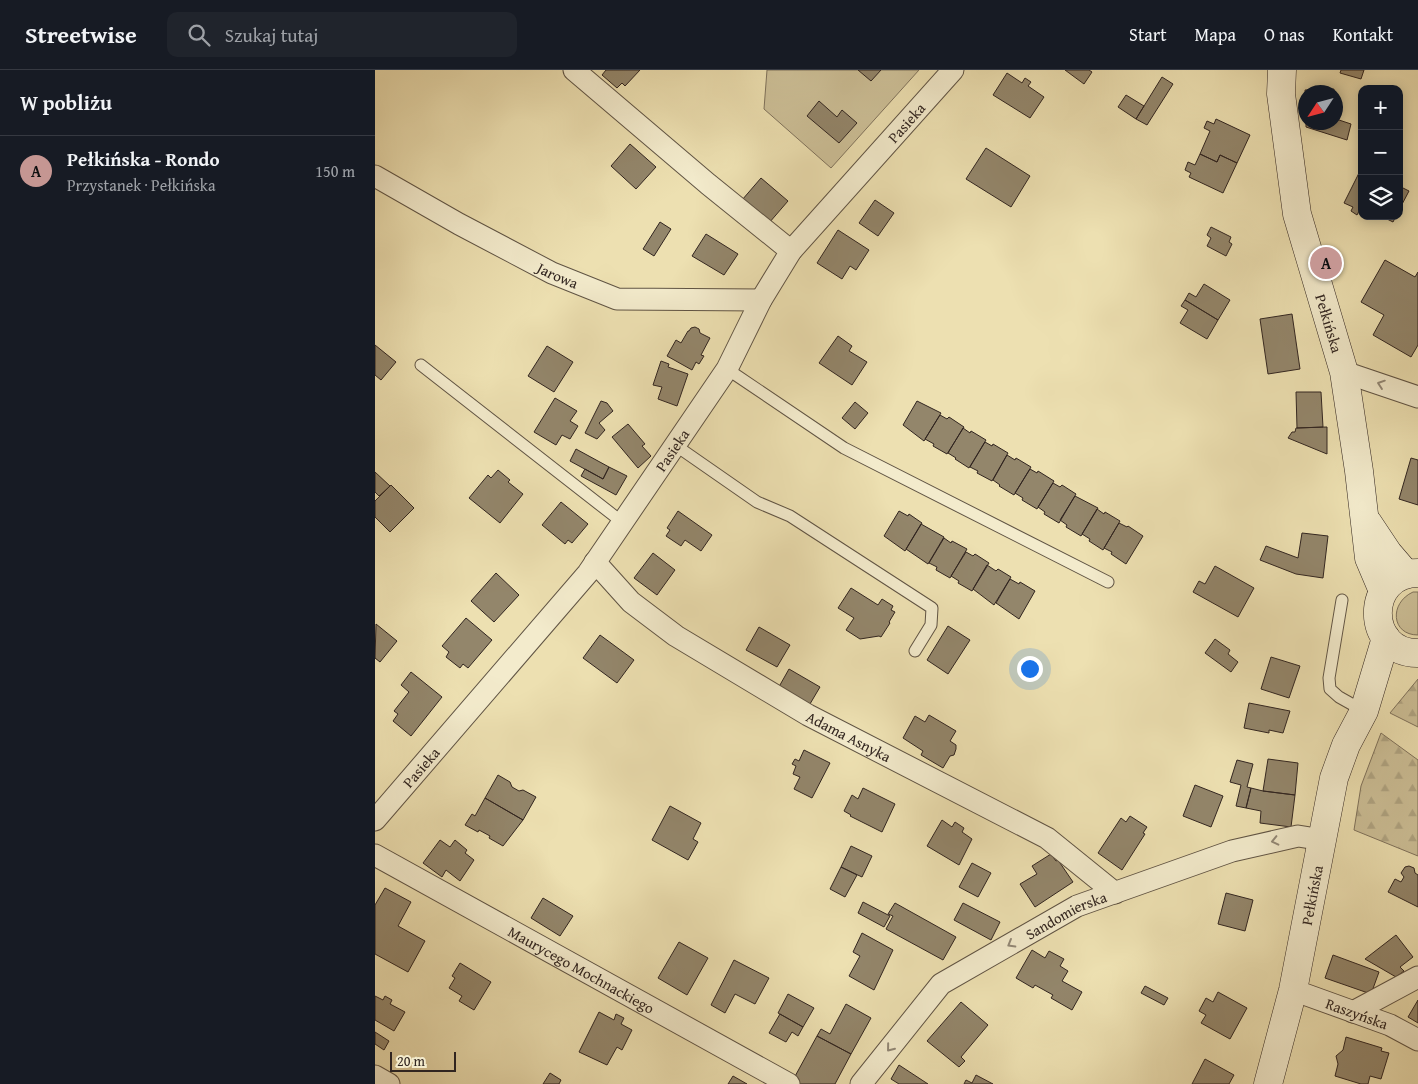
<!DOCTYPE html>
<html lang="pl">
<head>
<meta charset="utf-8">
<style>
  :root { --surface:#171b24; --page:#20242c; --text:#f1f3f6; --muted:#9ea1a6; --line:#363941; --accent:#c59692 }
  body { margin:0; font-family:"Gentium Book Plus",serif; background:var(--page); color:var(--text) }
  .controls { position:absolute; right:15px; top:15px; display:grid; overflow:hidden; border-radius:10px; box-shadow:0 2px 12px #0003 }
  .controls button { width:45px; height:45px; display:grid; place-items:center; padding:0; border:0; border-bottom:1px solid var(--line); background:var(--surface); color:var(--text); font:25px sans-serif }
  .compass { position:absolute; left:923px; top:15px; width:45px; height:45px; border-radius:50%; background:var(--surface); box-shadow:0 2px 12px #0003; rotate:234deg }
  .scale { position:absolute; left:15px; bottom:12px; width:66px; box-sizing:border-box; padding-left:5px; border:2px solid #312520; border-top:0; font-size:14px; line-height:18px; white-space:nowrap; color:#312520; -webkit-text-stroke:4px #f3ebcc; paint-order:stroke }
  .you { position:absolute; left:654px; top:598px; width:18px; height:18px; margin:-12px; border:4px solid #fff; border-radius:50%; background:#1a73e8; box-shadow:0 0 0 8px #1a73e833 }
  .badge { display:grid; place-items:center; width:32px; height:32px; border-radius:50%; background:var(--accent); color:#111; font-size:16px; font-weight:700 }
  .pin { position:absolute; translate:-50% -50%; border:2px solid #fff; box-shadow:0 1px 5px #0006 }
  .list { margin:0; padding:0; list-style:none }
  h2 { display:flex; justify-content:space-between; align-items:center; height:65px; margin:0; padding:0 20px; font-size:21px }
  h2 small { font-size:16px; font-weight:400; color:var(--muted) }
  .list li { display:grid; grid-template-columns:32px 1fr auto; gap:15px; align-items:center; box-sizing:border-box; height:70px; padding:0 20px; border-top:1px solid var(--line) }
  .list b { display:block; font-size:19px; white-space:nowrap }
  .list p { margin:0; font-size:16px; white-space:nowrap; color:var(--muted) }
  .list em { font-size:16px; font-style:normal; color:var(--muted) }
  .icon { flex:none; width:28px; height:28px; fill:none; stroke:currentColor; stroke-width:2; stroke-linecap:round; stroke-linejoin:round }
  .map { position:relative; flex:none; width:1043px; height:1014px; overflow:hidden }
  header { display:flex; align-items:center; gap:30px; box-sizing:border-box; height:70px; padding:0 25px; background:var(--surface); border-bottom:1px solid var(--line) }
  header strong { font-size:24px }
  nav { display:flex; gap:28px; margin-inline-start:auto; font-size:18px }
  .search { width:350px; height:45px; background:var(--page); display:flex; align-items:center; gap:12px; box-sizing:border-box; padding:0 18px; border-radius:10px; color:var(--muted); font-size:19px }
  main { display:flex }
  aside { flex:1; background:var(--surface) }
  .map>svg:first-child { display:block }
  .green { fill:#cdc098; stroke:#7f725c }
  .forest { fill:url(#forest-firs); stroke:#7f725c }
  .building { fill:#93866b; stroke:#312520 }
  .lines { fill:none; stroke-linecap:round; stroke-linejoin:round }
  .lane-casing { stroke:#605444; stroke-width:13 }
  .street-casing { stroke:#605444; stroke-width:23 }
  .secondary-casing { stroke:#312520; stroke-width:29 }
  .lane { stroke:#f3ebcc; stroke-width:11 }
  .street { stroke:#f3ebcc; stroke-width:21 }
  .secondary { stroke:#f3ebcc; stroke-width:28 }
  .oneway { stroke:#928876 }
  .labels { text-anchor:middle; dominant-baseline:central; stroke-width:5; stroke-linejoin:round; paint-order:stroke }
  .street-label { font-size:15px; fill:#312520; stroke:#f3ebcc }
</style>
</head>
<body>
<header>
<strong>Streetwise</strong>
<div class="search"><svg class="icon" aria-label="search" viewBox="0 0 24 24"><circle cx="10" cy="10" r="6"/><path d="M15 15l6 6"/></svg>Szukaj tutaj</div>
<nav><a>Start</a><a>Mapa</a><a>O nas</a><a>Kontakt</a></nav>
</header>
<main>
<aside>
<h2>W pobliżu<small></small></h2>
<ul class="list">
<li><span class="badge">A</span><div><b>Pełkińska - Rondo</b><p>Przystanek · Pełkińska</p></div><em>150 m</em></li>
</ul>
</aside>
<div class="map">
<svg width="1043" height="1014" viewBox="0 0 1043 1014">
  <defs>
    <pattern id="forest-firs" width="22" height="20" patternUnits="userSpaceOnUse" patternTransform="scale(1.25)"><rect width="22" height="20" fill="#cdc098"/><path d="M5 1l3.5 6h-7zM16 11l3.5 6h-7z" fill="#b0a583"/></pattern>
  </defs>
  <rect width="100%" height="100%" fill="#ede0b1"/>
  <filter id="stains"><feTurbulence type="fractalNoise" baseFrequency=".004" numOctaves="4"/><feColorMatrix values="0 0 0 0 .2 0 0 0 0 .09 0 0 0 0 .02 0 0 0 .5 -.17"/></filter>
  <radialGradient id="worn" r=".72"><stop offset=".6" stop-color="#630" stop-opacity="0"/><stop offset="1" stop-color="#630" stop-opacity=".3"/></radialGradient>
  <path class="green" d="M392,0H544L456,98L389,39Z
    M1038,522H1043V565C1016,565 1014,533 1038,522Z"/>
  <path class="forest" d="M1043,609V657L1015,643Z
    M1006,663L1043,690V786L979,760L986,716Z"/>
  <path class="building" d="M231,0H265L250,16L247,13L242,18L227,5Z
    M483,0H506L496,11Z
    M690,0H714L717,2L709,14Z
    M966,0H989L986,9L965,3Z
    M632,3L647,13L650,8L656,12L653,16L669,27L655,48L618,25Z
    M787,7L798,14L772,55L761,49Z
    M959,19V22H931V32L930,20Z
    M751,25L769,36L761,49L743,37Z
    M444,31L462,47L467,40L482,53L464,73L432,46Z
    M841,49L875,65L862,93L845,85L842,92L825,84L835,61L829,58L832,51L839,54Z
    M961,49L976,54L972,70L931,57V52H961Z
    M255,74L281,97L261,119L236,96Z
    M611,78L655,106L636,137L591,109Z
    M825,84L842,92L845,85L862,93L848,123L814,107L816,103L810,100L813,92L820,95Z
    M987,97V142L984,141L982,145L976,141L978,137L969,133Z
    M386,108L413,131L394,153L367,130Z
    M1024,116L1034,121L1024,140Z
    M500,130L519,143L503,166L484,153Z
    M1006,146H1021L1018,152Z
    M285,152L296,159L279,186L268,179Z
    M836,157L856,167L854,172L857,174L851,186L832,176L836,168L832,165Z
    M463,160L494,180L481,200L475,196L467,209L442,193Z
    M331,164L363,184L349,205L317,186Z
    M1010,190L1040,207L1043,202V275L1036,287L998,265L1009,245L986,232Z
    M829,214L855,230L843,250L810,230L814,223L821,227Z
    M810,230L843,250L832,269L805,253L813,240L806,236Z
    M917,244L925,299L893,304L885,249Z
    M320,257L324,259L325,263L335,268L326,285L329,286L324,294L321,292L317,300L292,286L301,270L306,273L313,261H314L316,258Z
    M463,266L477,276L474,281L492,292L477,315L444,293Z
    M0,275L21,292L6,310L0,305Z
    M172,276L198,292L179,322L153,306Z
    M286,291L294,294L293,297L313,304L302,336L283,329L287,317L278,315Z
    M921,322H946L948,357L922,358Z
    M180,328L202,341L195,351L203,356L195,369L187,365L181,375L159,362Z
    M226,331L232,333L238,341L224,353L230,360L222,369L210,363Z
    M542,331L566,343L549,371L528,355Z
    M480,332L493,343L480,359L467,348Z
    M565,345L572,349L574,347L589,357L572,384L558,376L559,374L550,369Z
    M253,354L270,374L267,376L276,386L263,398L237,367Z
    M952,357V384L913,368L917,362H920L921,358Z
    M588,358L595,363L596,361L611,370L594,398L580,389L581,388L573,383Z
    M610,372L617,376L618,374L633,383L617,411L602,403L603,401L595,397Z
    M201,379L234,397L228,409L195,391Z
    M632,385L640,390L641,388L656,397L639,425L624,416L625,415L618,410Z
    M1036,388L1043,390V435L1024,429Z
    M234,397L252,406L241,425L206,406L210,399L228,409Z
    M655,399L662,403L663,401L679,411L662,439L647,430L648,428L640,423Z
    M123,400L135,410L133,412L148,424L125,453L94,428L113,405L116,408Z
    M0,402L15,416L4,426L0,422Z
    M678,413L685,417L687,415L701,424L684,453L669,444L670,442L663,437Z
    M16,415L39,438L15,462L0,447V431Z
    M700,426L723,438L706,466L691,457L692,455L685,450Z
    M186,432L213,454L197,473L193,470L190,474L167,455Z
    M722,439L729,444L730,442L745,451L728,480L714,471L715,469L707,464Z
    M303,441L337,465L326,481L310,470L306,476L291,466L295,460L292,458Z
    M524,441L533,446L534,444L547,453L530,481L509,466Z
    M744,453L752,457L753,456L768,466L751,494L736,484L737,482L729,478Z
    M546,454L569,467L553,494L531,479Z
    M927,463L953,466L948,508L921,504L885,490L891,476L923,488Z
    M569,468L576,473L577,471L592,479L575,508L561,500L562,497L554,493Z
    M591,482L598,486L600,484L614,493L597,521L583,513L584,511L576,506Z
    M278,483L300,500L282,525L259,508Z
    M612,495L621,501L623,499L636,507L619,535L598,519Z
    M840,496L879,518L863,547L818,522L824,511L830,514Z
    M121,503L144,525L119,552L96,531Z
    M635,509L644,514L645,512L660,521L644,549L621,533Z
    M476,518L503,535L507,529L518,536L516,540L520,542L514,552L515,553L506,567L504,566L485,569L471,560L479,548L463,538Z
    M91,548L117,570L93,598L88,594L85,598L71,587L74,582L67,576Z
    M1,554L22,571L5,592L0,588Z
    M573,556L595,570L573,604L552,590Z
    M384,557L415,575L402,597L371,580Z
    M225,565L259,590L242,613L208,588Z
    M840,569L855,580L853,584L863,592L856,602L830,583Z
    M896,587L925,596L914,628L886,619Z
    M414,599L445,617L432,639L401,622Z
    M36,602L67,627L36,666L18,651L23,644L19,641L34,622L26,615Z
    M874,633L915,641L908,663L894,660V663L869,658Z
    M554,645L581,661L575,671L581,675V679L579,685L575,686L568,698L546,685L548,681L528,668L540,646L550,652Z
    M429,680L455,693L437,728L419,719L425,707L418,704L421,696L417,694L420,689L424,691Z
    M893,689L923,693L920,725L888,721Z
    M862,690L878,694L872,717L876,718L871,738L861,736L866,715L855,712Z
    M123,705L135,712L137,717L144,721L148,720L161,727L148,750L110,728Z
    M820,715L848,726L836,757L808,746Z
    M488,718L520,734L507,762L475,746L476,745L469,741L477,725L483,729Z
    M876,718L888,721L920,725L916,757L885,753L886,741L871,738Z
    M110,728L148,750L128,776L114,768L115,766L104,760L103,762L90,755L97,744L100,746Z
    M295,736L326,753L318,769L323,772L313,790L277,770Z
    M755,746L772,757L768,763L770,764L747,800L723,783L746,748L751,752Z
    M567,750L577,757L580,752L589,758L587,762L597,769L584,795L552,776Z
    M65,770L75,777L80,770L92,780L90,783L99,790L85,811L71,800L67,807L48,793Z
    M476,776L497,786L487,807L466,797Z
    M676,784L681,791L683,790L698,812L660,837L645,814L662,804L657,796Z
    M597,793L616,803L603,827L584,817Z
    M1034,796L1039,798L1040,803L1043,805V837L1013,822L1020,809L1026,812L1029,807L1026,803L1030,797Z
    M466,797L482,805L470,827L455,819Z
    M10,818L36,832L23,856L50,871L33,902L0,884V835Z
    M851,823L878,830L870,861L843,854Z
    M168,828L198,846L185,866L156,848Z
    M488,832L515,846L509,857L483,843Z
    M520,833L581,867L568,890L511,859L518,846L513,844Z
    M588,833L625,852L616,870L579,850Z
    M487,863L518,880L499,920L474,906L485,886L478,882Z
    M1021,865L1038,887L1025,897L1029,901L1021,907L990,889Z
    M304,872L333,888L312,925L283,908Z
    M657,880L670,888L674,881L689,889L685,896L693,901L687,911L707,922L697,940L676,928L678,925L660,915L658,918L641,908Z
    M958,885L1004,902L996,924L950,908Z
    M359,890L394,908L380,934L360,924L350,943L336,935Z
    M85,893L116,912L99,940L84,931L87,926L74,918L80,908L77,906Z
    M770,916L793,928L789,935L766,923Z
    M843,922L872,938L855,969L826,953L831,945L824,941L831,928L838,932Z
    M413,924L439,938L428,957L403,943Z
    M0,926L8,930L10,926L17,930L15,934L30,942L19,961L0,950Z
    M1043,930V953L1033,947Z
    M586,932L613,955L586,987L590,991L584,997L552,971Z
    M471,934L496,948L476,984L442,966L446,959L455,964Z
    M224,942L239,950L241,944L249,948L246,954L257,960L247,980L242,977L232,995L204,982Z
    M405,944L428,957L423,966L417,962L411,972L394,963Z
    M0,962L14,971L9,980L0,974Z
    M442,966L476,984L460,1014H424L418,1010Z
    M971,967L1007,978L1006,981L1014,983L1006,1009L995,1006L993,1014H986L960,1006L963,994L961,986L968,980Z
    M830,989L859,1005L854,1014H817Z
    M524,995L553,1014H524L516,1009Z
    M175,1003L186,1010L184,1014H168Z
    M601,1005L618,1014H589L591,1010L597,1013Z
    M358,1006L372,1014H353Z"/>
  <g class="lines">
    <g class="lane-casing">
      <path id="lane" d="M46,295L247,452
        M352,299L469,378L733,512
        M300,375L382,432L415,446L557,538L556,555L540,581
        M967,530L954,608L955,619L964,627L989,641"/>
    </g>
    <g class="street-casing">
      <g id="street">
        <path d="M199,0L333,114L416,181"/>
        <path id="s1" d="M0,106L84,154L177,203L242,229L386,230"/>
        <path d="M969,302L1043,327"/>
        <path id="s2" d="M220,492L256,532L301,566L433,645L672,768L740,823"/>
        <path id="s3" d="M0,750L213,503L352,299L386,230L416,181L578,0"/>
        <path id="s4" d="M0,785L414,1014"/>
        <path id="s5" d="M918,920L1015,955L1043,970"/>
        <path d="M978,942L1043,907"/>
        <path d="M0,1006L14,1014"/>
        <path id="s6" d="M486,1014L566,914L702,836L857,781L923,766L948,770"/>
      </g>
    </g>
    <g class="secondary-casing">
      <g id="secondary">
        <path id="s7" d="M907,0L906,24L922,144L969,302L984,401L994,488L1008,521"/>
        <path d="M993,453L1013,483L1031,504"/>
        <path d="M1043,503C989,503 990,584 1043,583"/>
        <path id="s8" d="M893,1014L918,920L959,708L971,675L989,641L1011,568"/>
      </g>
    </g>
    <use href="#lane" class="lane"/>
    <use href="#street" class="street"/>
    <use href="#secondary" class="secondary"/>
  </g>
  <defs><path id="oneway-chevron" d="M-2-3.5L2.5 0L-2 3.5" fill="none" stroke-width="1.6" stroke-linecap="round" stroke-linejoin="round" transform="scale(1.25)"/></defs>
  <g class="oneway">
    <use href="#oneway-chevron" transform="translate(1006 314) rotate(-161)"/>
    <use href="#oneway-chevron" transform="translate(900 771) rotate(167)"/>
    <use href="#oneway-chevron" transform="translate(636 874) rotate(150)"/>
    <use href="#oneway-chevron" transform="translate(515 978) rotate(129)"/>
  </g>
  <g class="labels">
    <g class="street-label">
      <text stroke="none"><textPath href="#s3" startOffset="880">Pasieka</textPath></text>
      <text stroke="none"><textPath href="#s1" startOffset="208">Jarowa</textPath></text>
      <text stroke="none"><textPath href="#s7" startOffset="259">Pełkińska</textPath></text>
      <text stroke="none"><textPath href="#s3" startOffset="475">Pasieka</textPath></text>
      <text stroke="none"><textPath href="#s2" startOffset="310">Adama Asnyka</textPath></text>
      <text stroke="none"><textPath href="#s3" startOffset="70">Pasieka</textPath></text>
      <text stroke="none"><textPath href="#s8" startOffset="194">Pełkińska</textPath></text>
      <text stroke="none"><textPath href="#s6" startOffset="271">Sandomierska</textPath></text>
      <text stroke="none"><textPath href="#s4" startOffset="236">Maurycego Mochnackiego</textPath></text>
      <text stroke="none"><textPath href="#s5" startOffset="68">Raszyńska</textPath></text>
    </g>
  </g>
  <rect width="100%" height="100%" filter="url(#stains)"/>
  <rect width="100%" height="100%" fill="url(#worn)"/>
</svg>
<div class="controls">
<button>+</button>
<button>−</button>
<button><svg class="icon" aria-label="layers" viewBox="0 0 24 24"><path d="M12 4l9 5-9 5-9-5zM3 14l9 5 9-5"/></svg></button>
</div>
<svg class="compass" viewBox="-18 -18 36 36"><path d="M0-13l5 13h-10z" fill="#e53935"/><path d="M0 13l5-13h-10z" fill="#9ea1a6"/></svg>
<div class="scale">20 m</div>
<div class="you"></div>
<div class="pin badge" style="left:951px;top:193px">A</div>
</div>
</main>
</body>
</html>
